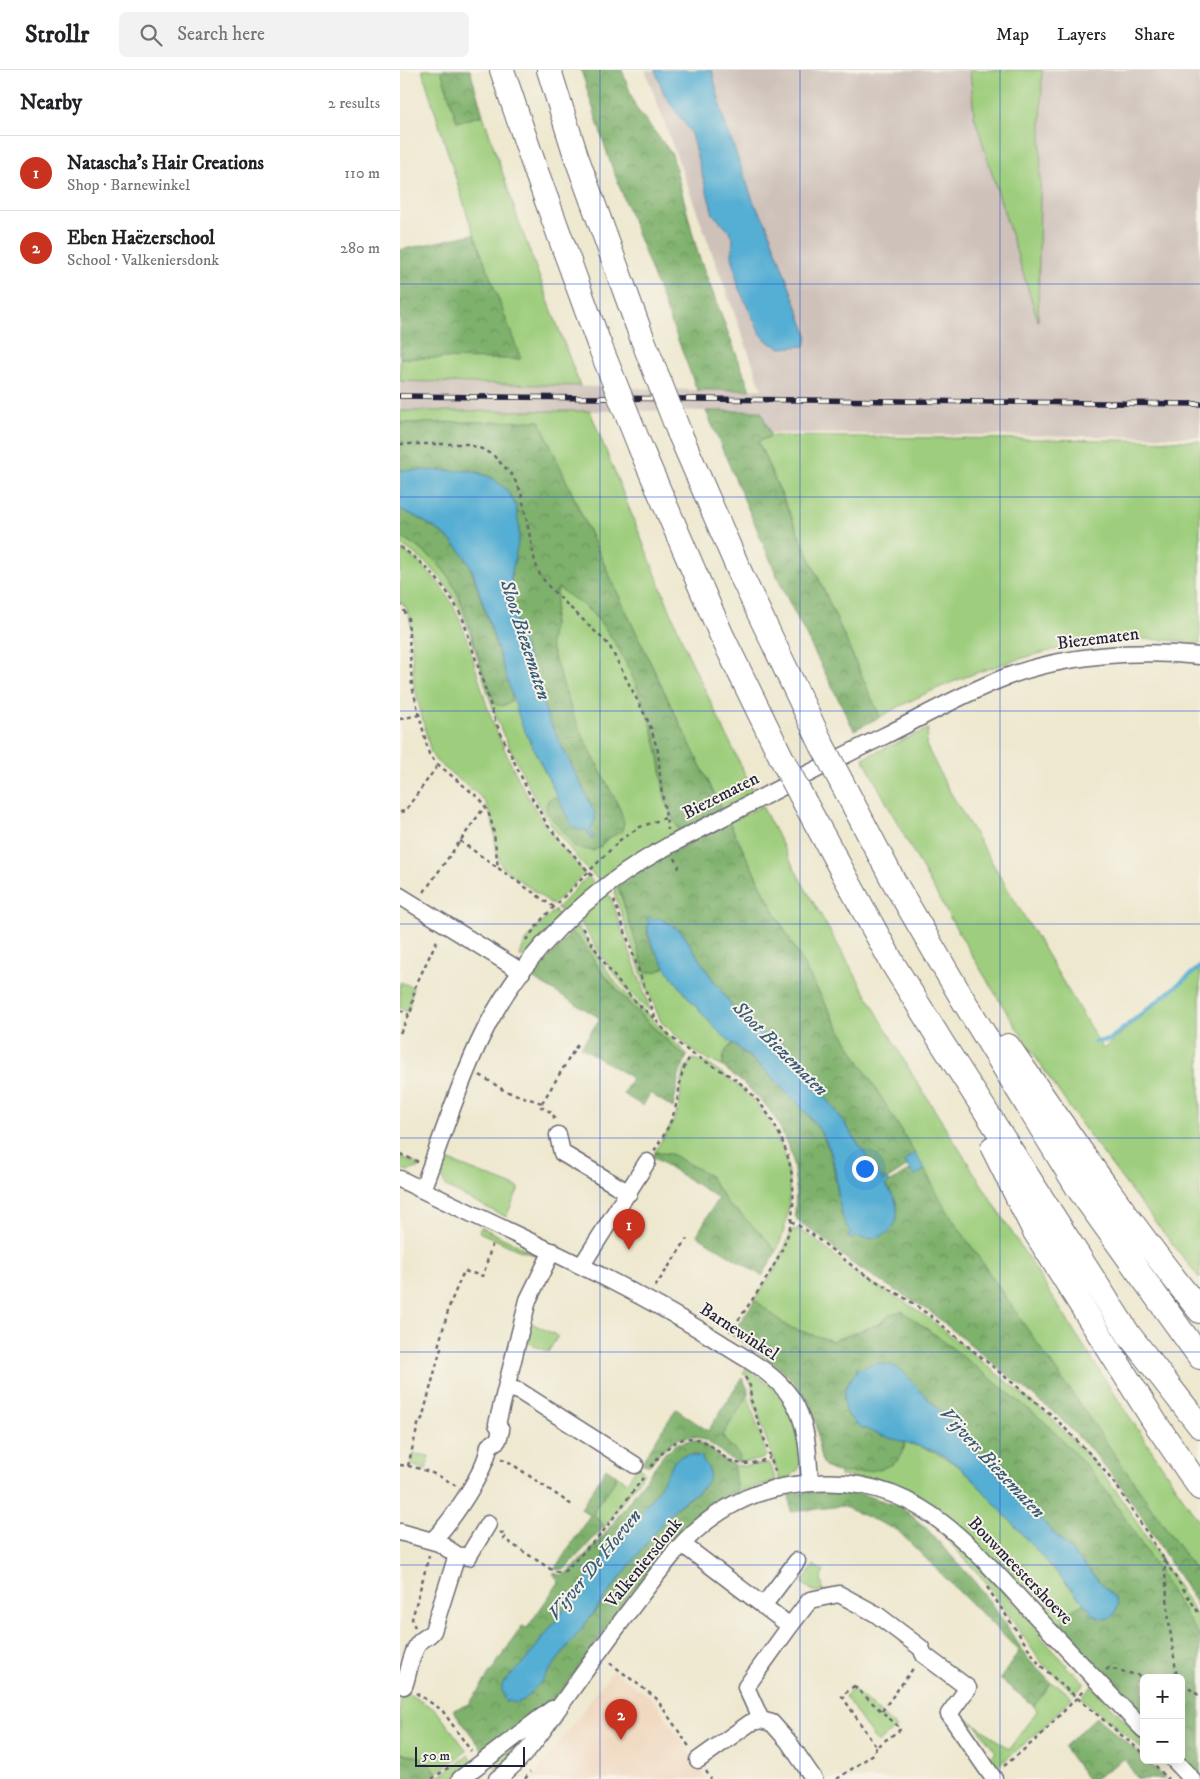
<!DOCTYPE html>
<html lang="en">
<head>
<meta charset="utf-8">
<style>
  :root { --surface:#fff; --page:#f2f2f2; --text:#202124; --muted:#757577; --line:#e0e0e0; --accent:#c8321e }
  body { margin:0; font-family:"IM FELL DW Pica",serif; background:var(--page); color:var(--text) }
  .controls { position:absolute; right:15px; bottom:15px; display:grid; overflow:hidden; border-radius:8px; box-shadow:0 2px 12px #0003 }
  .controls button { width:45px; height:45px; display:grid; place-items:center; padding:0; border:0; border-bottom:1px solid var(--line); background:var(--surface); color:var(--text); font:25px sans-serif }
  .scale { position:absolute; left:15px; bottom:12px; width:110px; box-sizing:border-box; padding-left:5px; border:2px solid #22223b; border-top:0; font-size:14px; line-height:18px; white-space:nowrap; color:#22223b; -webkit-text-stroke:4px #f7f3e8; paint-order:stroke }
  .you { position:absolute; left:464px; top:1098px; width:18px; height:18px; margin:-12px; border:4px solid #fff; border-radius:50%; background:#1a73e8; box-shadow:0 0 0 8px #1a73e833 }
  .badge { display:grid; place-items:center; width:32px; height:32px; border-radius:50%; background:var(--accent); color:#fff; font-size:16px; font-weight:700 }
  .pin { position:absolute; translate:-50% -41px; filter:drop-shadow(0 1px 2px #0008) }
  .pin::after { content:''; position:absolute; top:26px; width:18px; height:15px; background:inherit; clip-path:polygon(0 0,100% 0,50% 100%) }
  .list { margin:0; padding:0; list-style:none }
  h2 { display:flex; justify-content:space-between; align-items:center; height:65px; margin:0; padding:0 20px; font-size:21px }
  h2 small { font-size:16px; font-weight:400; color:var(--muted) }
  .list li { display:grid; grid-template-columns:32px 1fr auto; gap:15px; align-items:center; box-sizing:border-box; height:75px; padding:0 20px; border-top:1px solid var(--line) }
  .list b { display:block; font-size:19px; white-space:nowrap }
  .list p { margin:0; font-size:16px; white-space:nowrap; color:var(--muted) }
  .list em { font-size:16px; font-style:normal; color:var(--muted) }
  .icon { flex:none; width:28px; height:28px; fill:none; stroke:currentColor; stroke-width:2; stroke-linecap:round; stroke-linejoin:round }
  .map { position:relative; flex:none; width:800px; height:1709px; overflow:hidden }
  header { display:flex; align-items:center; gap:30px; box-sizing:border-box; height:70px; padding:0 25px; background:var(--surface); border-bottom:1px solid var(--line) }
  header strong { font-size:24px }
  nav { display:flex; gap:28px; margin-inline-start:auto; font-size:18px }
  .search { width:350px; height:45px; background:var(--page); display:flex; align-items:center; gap:12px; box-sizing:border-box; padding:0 18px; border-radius:8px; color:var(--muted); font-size:19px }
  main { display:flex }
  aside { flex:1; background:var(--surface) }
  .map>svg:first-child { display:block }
  .built { fill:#f0d5bc }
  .industrial { fill:#cec1b9 }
  .green { fill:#9ece7d; stroke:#60785c }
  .forest { fill:url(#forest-crowns); stroke:#506a54; fill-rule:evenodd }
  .water { fill:#55aed3; stroke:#3c6887 }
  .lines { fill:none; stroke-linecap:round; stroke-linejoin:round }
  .stream { stroke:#55aed3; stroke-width:4.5 }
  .minor-casing { stroke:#69676f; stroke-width:19 }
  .highway-casing { stroke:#69676f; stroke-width:26 }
  .path { stroke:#69676f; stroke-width:2.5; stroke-dasharray:4 4; stroke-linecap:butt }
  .minor { stroke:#fff; stroke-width:16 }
  .highway { stroke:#fff; stroke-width:24 }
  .rail-casing { stroke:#22223b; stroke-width:5.5 }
  .rail { stroke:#f7f3e8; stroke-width:4; stroke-dasharray:11; stroke-linecap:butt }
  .highway-bridge-casing { stroke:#69676f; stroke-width:26; stroke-linecap:butt }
  .highway-bridge { stroke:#fff; stroke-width:24 }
  .grid { fill:none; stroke:#1d4ed8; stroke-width:1; stroke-opacity:0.55 }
  .labels { text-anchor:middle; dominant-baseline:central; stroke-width:4; stroke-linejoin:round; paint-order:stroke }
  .street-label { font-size:18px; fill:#22223b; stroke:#f7f3e8 }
  .water-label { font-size:19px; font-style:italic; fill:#365a78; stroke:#f7f3e8 }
</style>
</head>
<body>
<header>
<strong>Strollr</strong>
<div class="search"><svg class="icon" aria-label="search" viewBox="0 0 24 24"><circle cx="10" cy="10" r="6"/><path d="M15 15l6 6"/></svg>Search here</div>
<nav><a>Map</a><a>Layers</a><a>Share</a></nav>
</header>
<main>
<aside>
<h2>Nearby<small>2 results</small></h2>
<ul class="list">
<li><span class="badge">1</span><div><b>Natascha's Hair Creations</b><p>Shop · Barnewinkel</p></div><em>110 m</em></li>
<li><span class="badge">2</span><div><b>Eben Haëzerschool</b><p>School · Valkeniersdonk</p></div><em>280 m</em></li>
</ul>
</aside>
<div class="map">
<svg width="800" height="1709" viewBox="0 0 800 1709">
  <defs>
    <pattern id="forest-crowns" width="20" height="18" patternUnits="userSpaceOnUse" patternTransform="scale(1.25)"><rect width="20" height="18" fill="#7eb16c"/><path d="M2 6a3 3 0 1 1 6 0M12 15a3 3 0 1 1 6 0" fill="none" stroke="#67905a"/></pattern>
  </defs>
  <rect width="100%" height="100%" fill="#f7f3e8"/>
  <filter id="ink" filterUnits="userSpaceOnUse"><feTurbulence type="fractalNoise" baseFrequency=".02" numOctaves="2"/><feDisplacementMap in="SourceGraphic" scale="10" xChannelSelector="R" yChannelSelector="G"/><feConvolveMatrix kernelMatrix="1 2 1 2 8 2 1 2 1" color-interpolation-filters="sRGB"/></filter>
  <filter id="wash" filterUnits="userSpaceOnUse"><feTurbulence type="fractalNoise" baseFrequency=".0096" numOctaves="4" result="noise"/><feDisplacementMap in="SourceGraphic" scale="20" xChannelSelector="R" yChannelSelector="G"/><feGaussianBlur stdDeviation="1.12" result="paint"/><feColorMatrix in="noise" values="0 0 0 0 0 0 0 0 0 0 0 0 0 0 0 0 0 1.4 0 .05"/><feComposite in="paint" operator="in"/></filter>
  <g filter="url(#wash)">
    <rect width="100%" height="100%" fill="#eee8cf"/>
    <path class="built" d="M213,1600L254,1630L307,1709H132Z"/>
    <path class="industrial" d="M245,0H800V367L370,363L360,341H0V311L297,320L362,319Z"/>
    <path class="green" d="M22,0H41L57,52L83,45L120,155L180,316L0,311V288L120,289L68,147Z
      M570,0H642L638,251L574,45Z
      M0,341H190L287,582L354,723L322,739C258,611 197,482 140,351L0,353Z
      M371,366L800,371V574C773,570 747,568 720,570C644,575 546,609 480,647L358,371Z
      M0,466C16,476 33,486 45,502C60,523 68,551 75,576C81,596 88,615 95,634L111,631L112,623L127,666L158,728L153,727L164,762L175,777H200L207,769L217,764L224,753L220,739L185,671L172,642L150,574L158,518C167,524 177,530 186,538C220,566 248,636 257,678C262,698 262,719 268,738C271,746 276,754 280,762L202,811C189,804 179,790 170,779C147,753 132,724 117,692C109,676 101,661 95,644C69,573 71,518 0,474Z
      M0,479C70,523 67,587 94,655C109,691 126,728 148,759C159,775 172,789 185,803L153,835L103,798C90,778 100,749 81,727L36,691L31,683L14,615L10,548L6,538L0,530Z
      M528,659L526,675L546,715L703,979L800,896V1209C749,1144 696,1078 650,1009C581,906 520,798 463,688Z
      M362,736L400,809L515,1009L707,1313L800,1453V1507C738,1420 676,1332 616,1243C584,1196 550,1151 525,1100C454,987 388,872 329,752Z
      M188,806L196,816L165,843L157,838Z
      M218,816L245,902C253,902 260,902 266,896C285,925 307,951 333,974C324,979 323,987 323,997L296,983L261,952L244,911L215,825V818Z
      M208,823L211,828L250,939L248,941L223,915L209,897L181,853L183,850L181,847Z
      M154,841L162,846L125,887L120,886C122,871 143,851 154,841Z
      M177,856L216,913L285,982L287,986L285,991V986C256,961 228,933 204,904C192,890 187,872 171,862Z
      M0,912L13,917L8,942L0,938Z
      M294,989C308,992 322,1003 333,1012C388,1054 404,1119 376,1182L366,1169L340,1143L329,1136L309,1105L258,1082H255C262,1068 273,1055 278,1040C283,1023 277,1000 294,989Z
      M0,1086L21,1096V1097L8,1101L0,1099Z
      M47,1090L119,1118L106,1147L46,1117L42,1108L43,1097H45Z
      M81,1157L141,1187L116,1179L79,1162Z
      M398,1159L413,1168L457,1204L508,1234L531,1250L650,1347L693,1391L718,1423L800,1551V1568L710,1425L566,1290L537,1266L491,1244L479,1254L432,1271L388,1257L355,1230L378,1193L392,1160Z
      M129,1252L158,1266L148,1282L125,1271Z
      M346,1298C358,1306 370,1314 379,1325C391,1339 407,1380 399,1398C395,1405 388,1408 380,1410L353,1330L352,1315L348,1307L343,1303Z
      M348,1321L349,1330L367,1385C360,1392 348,1391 338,1392L340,1389C337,1379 326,1376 323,1365Z
      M505,1372C529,1379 548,1387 568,1404L684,1533L665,1545L661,1562C641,1542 622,1521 603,1501C576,1471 547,1440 510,1423C487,1413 464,1408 440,1406V1401L457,1403L504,1379Z
      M14,1384L29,1386L26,1400L11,1395Z
      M370,1393L376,1411L337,1422L333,1395L344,1396Z
      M238,1396L242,1399L244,1403L205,1456L193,1444C197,1429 213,1420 216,1405L227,1412Z
      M541,1460L566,1481L641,1562L639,1565L667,1595L666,1596L671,1602L673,1601L685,1613L675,1624L641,1592L585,1511L540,1462Z
      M414,1495L424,1502L421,1507L423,1521L416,1523L402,1513Z
      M651,1613L658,1615L672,1627L642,1659L593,1700L587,1689L596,1682L576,1655L574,1654L566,1659L558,1643L562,1634L566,1637L561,1644L609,1679L637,1641L634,1636Z
      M692,1616L744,1671V1680L681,1628Z
      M0,1619L36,1640L67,1681L37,1703C26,1688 18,1685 0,1683Z
      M453,1619L497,1658L477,1673L445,1626Z
      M133,1661L99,1703L91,1692Z
      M69,1685L75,1693L52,1709H36Z"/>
    <path class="forest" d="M41,0H70L83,45L57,52Z
      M181,0H222L236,38L272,84L298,184L350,320H297L209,89Z
      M74,164L121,289L0,288V180Z
      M306,341H361L371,366L358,372L480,647L454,660L384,522Z
      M140,351C197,482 258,611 322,739L280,762C276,754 271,746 268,738C262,719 262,697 257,677C247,635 220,567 187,538C178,531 168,525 158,518L150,574L172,642L185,671L220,739L224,753L222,761L207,769L200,777L193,781L175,777L147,742L146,736L148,730L153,727L158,728L171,755L187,760L191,769L190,758L194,753L195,743L147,646L114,545L111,528V507L119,460L116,436L109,423L92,408L78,402L0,400V353Z
      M0,439C27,452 53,467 69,493L112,623L111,631C105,636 102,637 95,634C88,615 81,596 75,576C68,551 60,523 45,502C33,486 16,476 0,466Z
      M329,752L369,832L430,943L515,1083L504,1091L508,1096L483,1112L437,1042L413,1010L332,936L311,907L282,862L277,857L249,852C242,867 258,885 266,896C260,902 253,902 245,902L218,816L253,792Z
      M171,862C186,871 191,888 201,901C223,930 257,963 285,986V991L279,1005L273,1038L250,1023L243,1036L223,1024L232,1008L181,977L200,948L132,908Z
      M333,974L370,1005L405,1041L421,1062L431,1084L442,1146L451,1163L452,1170L456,1165C479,1177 502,1157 496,1132C494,1126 489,1120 485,1115L510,1100L514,1105L525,1100L538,1127L619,1247L800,1507V1540L743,1449L721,1416L693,1382L657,1345L528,1240L451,1193L418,1165L398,1151L395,1145L396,1116L392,1086L377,1051L365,1034L342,1012L323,997C323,987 324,979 333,974Z
      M255,1082L271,1084L309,1105L329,1136L340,1143L366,1169L376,1182L362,1206L297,1165L318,1128L253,1087Z
      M355,1230L388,1257L432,1271L479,1254L491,1244L502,1241L537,1266L645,1352L693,1403L724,1446L800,1568V1709H797L781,1690V1608H744V1651L719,1624L720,1622L704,1605L702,1607L661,1562L665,1545L684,1533L691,1541V1545L693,1543L695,1545L715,1528L502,1301C487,1290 476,1295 459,1300L458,1298L456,1299L457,1302L450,1309L445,1337L450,1347L465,1359L505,1372C504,1378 501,1387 496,1392C482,1402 439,1408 426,1397C417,1390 419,1365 416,1353C402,1308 369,1288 331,1265Z
      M342,1308L348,1319L347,1326L323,1365L324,1369L340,1386L338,1392C328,1389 323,1383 315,1377C288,1355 267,1371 250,1395H246L241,1393L276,1339L308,1361Z
      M292,1370C311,1374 316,1388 333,1395L337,1422L309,1440L285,1458L270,1473L231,1523L162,1621L136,1645L84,1682L53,1640L69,1634L122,1556L127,1558L159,1512L153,1503L161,1505L165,1504L176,1495L204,1465L265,1383L278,1373ZM292,1384L303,1387L301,1389L304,1392L303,1418L276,1438L266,1448L140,1613L119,1632C112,1633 109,1631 105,1627L102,1614L127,1589L202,1489L256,1423L263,1414L273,1393Z
      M206,1398L216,1405C214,1420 197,1429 193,1444L205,1456L166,1498L160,1500L155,1499L190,1445L181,1439Z
      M415,1421L448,1422L464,1425L502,1437L527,1459L574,1511L593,1536L629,1590L651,1613L634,1636L600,1609L619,1581L497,1460L442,1436L391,1442L389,1425Z
      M696,1647L744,1687V1690H747L765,1709H738L724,1689L694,1709H687L664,1677Z
      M0,1683C18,1686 26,1687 37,1703L29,1709H0Z"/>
    <path class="water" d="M255,0H312L324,50L354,133L366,153L408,267L405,276L381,278L368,272L360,263L339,219L332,186L333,169L329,161L313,144L290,61L265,26Z
      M0,400L73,401L92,408L107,420L116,436L119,456V468L111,507V528L114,545L147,646L195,743V751L190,758L194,768L191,769L187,760H178L171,755L121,653L74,505C62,472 31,453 0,439Z
      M249,846L252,850L258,848L263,850L282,862L311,907L332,936L413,1010L437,1042L483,1111L487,1109L489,1112L485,1115C491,1123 497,1130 497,1140C499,1163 475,1174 456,1166L452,1170L448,1167L451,1163C435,1143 439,1107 431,1083C423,1061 410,1046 394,1030C384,1021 375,1010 365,1000C350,986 333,975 318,961C302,945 238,873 249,852L246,848Z
      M515,1083L525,1100L514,1106L504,1091Z
      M481,1293L494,1296L502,1301L715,1528L718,1535L714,1545C707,1551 699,1550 693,1543L691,1545L689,1543L691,1541L568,1404C558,1396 548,1387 536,1382C515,1373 471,1366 455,1353C448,1347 444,1338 444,1329C444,1318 449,1309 457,1302L456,1299L458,1298L460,1300L470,1294Z
      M288,1384L298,1387L300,1385L303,1387L302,1390C322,1409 298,1421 283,1432C277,1437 271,1442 266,1448L140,1613L122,1631L115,1633L108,1630L106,1632L103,1629L105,1627L102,1621V1614L127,1589L202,1489L256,1423L275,1390L281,1386Z"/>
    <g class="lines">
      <path class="stream" d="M694,972L709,970L800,897"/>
    </g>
  </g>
  <g filter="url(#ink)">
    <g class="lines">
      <g class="minor-casing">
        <path id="minor" d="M0,826L122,902
          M158,1065L162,1083L229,1123
          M0,1109C108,1163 219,1208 321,1273C346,1289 375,1303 392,1329C408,1354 408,1384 410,1413
          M22,1120C42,1069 57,1017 81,968C120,886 189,819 268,776C340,739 411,701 484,666C524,646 564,623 606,607C664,585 739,579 800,586
          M182,1195L247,1092
          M107,1318L119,1321L235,1395
          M0,1462L39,1473L57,1485L33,1561C29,1567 22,1568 18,1574C10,1586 9,1603 4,1616
          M33,1470C51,1452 86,1401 89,1376L98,1370L101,1360L97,1354L128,1230L152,1181
          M282,1474L390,1556L410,1530L439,1524L476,1544L521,1578L524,1585L568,1618L549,1644L594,1709
          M57,1485L68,1487L88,1454
          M363,1536L397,1491
          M390,1556L346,1617L361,1650L372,1653L388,1671L414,1709
          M298,1690L350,1653L361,1650
          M774,1690L792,1709
          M60,1709L152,1639
          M97,1709C127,1687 144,1658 165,1629C199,1581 234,1533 270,1488C299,1451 341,1423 388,1416C508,1396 561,1465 635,1545C671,1583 707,1622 744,1660"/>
      </g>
      <g class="highway-casing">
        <path id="highway" d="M102,0L136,101L199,274
          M149,0L176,86L241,265
          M279,362L342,507L422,675
          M241,379L321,564L385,695
          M442,713L493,810L562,928L678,1118L800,1287
          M405,733L493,894L542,973L729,1265L800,1356
          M608,976C670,1066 731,1156 800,1241
          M593,1078L634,1160L756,1354L800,1418"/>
      </g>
      <path class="path" d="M0,374H67L82,379L94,386L112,405L121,422L135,492L140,505L150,518L209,575L249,653L258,681L261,717L268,760
        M0,477C28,495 48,519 63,549L96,653L128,721L148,756L194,808
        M0,533L8,548L12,616L29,684L35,692L80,729C95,746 95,776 98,798L158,840
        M0,649L19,645
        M0,742L5,741L38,695
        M60,771L98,798
        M275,788L279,796L277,801
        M24,822L85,736
        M214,830L256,950C266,963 281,977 295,985C310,995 326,1002 340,1013C383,1049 404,1109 388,1164C378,1196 349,1234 330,1262
        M182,858C203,891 223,924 255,949
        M126,870L143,848L220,770L240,757L265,748
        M0,940L9,945
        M0,963L11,941L15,917L38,868
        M80,1005L105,1021L142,1033L141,1037L153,1043L155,1052
        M142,1033L179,972
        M254,1081C263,1067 271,1054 275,1039C282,1016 277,1005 292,984
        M0,1084L18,1092
        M391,1151L409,1162L459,1201L508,1230L532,1247L653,1346L695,1389L718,1418L800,1545
        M255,1217L287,1169
        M345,1307L350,1316L351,1330L376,1404
        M101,1389L106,1390L172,1435
        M0,1395C20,1397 40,1405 56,1416
        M8,1396L19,1351L22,1349L41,1278L38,1277L50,1234L64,1201L83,1206L93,1171
        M251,1397C266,1376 285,1357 311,1376C319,1381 324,1389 333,1392C345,1396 359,1392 370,1388
        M100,1462L106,1465L104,1469L152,1500L158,1502L165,1501L202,1463L243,1408
        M764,1489L769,1552L777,1608
        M587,1517L639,1594L663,1616L744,1684
        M15,1558L12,1549L29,1486
        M210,1593L256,1628L290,1678
        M706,1600L709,1598L748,1608
        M454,1616L501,1659L476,1677L442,1626Z
        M781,1616L787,1617L800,1626
        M16,1623L42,1640L71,1681
        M482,1641L515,1596
        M750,1690L768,1709
        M604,1696L639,1667L685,1619
        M306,1701L311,1709
        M32,1709L49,1697
        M125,1709L130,1702
        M437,1709L475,1683L476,1677"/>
      <use href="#minor" class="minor"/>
      <use href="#highway" class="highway"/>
      <g class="rail-casing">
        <path id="rail" d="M0,326L800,334"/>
      </g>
      <use href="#rail" class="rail"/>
      <g class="highway-bridge-casing">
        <path id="highway-bridge" d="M241,265L279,362
          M199,274L241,379
          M422,675L442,713
          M385,695L405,733"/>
      </g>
      <use href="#highway-bridge" class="highway-bridge"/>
    </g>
  </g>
  <path class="grid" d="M200,0V1709M400,0V1709M600,0V1709M0,214H800M0,427H800M0,641H800M0,854H800M0,1068H800M0,1282H800M0,1495H800"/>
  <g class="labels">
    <g class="street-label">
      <text transform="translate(698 569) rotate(-7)">Biezematen</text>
      <text transform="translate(321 726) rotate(-27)">Biezematen</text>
      <text transform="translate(339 1262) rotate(33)">Barnewinkel</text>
      <text transform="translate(244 1493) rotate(-51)">Valkeniersdonk</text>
      <text transform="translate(620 1501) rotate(46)">Bouwmeestershoeve</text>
    </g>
    <g class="water-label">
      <text transform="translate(125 570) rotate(72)">Sloot Biezematen</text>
      <text transform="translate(380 979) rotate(45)">Sloot Biezematen</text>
      <text transform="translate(592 1393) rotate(47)">Vijvers Biezematen</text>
      <text transform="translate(195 1495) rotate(-51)">Vijver De Hoeven</text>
    </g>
  </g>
</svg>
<div class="controls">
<button>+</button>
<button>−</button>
</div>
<div class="scale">50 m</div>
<div class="you"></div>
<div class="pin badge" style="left:229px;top:1180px">1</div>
<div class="pin badge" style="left:221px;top:1670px">2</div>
</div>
</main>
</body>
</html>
